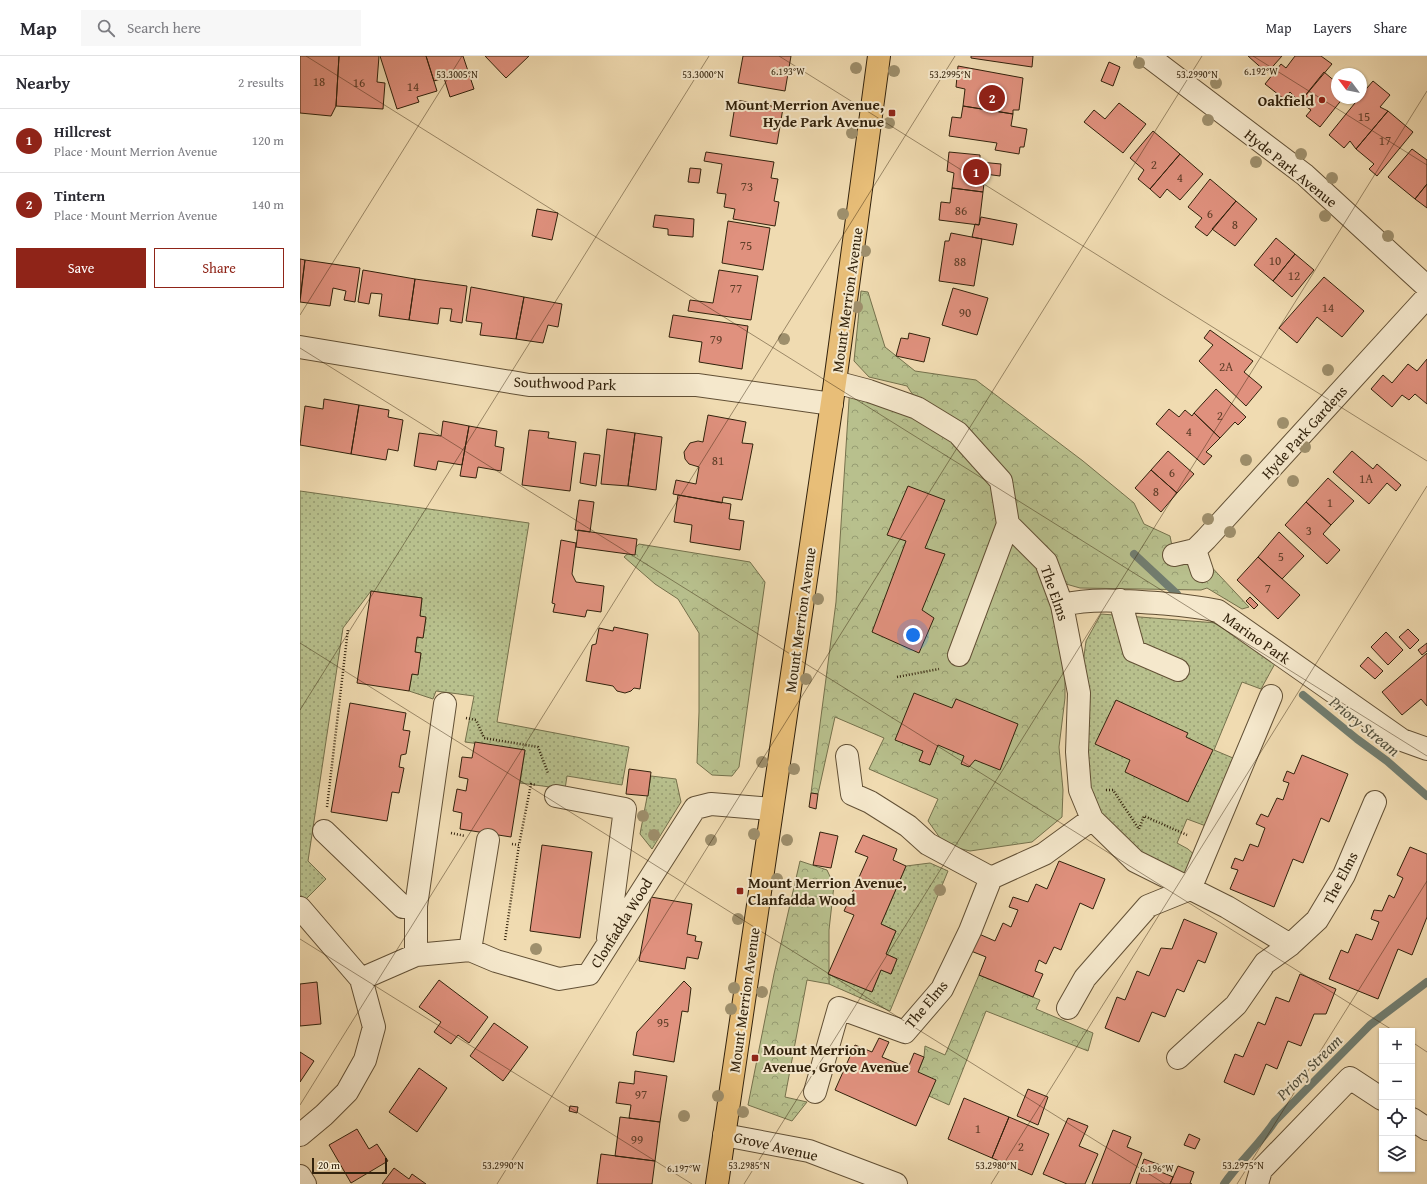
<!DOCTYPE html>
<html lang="en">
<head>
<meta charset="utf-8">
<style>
  :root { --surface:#fff; --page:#f7f7f7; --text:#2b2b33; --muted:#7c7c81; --line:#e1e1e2; --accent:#8f2418 }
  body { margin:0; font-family:"Gentium Book Plus",serif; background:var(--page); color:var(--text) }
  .controls { position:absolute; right:12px; bottom:12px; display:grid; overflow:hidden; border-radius:0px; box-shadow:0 1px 3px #0004 }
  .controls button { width:36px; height:36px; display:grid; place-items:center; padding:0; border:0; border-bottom:1px solid var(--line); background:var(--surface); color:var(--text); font:20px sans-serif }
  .compass { position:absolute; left:1031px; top:12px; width:36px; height:36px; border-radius:50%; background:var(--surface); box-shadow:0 1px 3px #0004; rotate:302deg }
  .scale { position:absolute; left:12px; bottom:10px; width:75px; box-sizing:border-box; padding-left:4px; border:2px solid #32220c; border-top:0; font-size:11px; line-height:14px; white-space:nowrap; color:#32220c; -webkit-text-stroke:3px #f5e8cc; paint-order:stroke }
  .you { position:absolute; left:613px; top:579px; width:14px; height:14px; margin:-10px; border:3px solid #fff; border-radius:50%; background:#1a73e8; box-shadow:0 0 0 6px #1a73e833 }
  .badge { display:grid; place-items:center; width:26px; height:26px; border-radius:50%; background:var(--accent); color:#fff; font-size:13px; font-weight:700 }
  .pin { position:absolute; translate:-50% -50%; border:2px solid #fff; box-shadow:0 1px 4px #0006 }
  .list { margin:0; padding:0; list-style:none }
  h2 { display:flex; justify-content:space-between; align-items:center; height:52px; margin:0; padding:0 16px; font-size:17px }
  h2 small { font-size:13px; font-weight:400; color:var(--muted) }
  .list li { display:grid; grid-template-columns:26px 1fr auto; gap:12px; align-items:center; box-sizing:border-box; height:64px; padding:0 16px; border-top:1px solid var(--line) }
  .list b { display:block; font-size:15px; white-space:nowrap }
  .list p { margin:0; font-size:13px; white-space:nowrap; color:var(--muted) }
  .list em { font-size:13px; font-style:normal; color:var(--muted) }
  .actions { display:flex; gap:8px; padding:12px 16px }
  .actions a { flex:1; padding:9px 0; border:1px solid var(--accent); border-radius:0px; text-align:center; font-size:14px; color:var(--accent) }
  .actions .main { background:var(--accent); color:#fff }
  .icon { flex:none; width:22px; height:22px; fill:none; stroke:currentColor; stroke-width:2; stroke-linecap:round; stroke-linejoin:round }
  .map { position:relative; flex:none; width:1127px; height:1128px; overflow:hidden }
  header { display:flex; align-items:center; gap:24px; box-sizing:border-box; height:56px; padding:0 20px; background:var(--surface); border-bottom:1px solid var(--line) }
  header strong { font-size:19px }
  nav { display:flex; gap:22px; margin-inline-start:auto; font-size:14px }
  .search { width:280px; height:36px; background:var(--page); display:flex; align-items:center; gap:10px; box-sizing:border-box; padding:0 14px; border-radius:0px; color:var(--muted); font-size:15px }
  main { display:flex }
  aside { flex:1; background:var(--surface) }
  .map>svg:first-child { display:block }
  .green { fill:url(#green-dots); stroke:#75714c }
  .forest { fill:url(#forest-crowns); stroke:#75714c }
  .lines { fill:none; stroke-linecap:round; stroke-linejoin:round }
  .stream { stroke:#717d70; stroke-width:8 }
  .building { fill:#e0917e; stroke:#32220c }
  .minor-casing { stroke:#625035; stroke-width:24 }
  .highway-casing { stroke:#32220c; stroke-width:24 }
  .path { stroke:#32220c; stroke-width:2.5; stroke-dasharray:1 2; stroke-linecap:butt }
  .minor { stroke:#f5e8cc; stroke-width:22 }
  .highway { stroke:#e8be78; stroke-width:22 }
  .tree { fill:#9e8f6c }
  .ticks { fill:none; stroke:#32220c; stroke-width:1; stroke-opacity:0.45 }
  .poi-dot { fill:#8f2418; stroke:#f5e8cc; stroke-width:1.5 }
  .labels { text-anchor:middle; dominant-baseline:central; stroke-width:4; stroke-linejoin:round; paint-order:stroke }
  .number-label { font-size:13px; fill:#5e3e28 }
  .poi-label { font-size:15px; font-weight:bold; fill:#32220c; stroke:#f5e8cc; text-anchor:end }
  .street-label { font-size:15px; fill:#32220c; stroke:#f5e8cc }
  .water-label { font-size:16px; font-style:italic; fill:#52503e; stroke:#f5e8cc }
  .ticks-label { font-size:10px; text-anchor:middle; fill:#32220c; stroke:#f5e8cc; stroke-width:4; stroke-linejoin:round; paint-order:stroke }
</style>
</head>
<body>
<header>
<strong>Map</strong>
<div class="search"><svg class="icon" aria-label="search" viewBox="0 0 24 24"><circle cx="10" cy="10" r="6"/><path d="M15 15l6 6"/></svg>Search here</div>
<nav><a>Map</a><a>Layers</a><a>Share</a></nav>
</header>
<main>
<aside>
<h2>Nearby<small>2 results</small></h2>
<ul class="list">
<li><span class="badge">1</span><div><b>Hillcrest</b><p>Place · Mount Merrion Avenue</p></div><em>120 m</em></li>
<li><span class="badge">2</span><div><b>Tintern</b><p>Place · Mount Merrion Avenue</p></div><em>140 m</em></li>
</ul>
<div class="actions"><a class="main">Save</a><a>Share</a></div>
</aside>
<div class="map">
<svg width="1127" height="1128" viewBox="0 0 1127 1128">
  <defs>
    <pattern id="green-dots" width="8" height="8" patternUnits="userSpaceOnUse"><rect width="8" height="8" fill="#b8c08d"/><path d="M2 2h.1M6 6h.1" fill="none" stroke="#969c72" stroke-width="1.8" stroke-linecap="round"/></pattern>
    <pattern id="forest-crowns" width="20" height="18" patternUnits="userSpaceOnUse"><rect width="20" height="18" fill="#b8c08d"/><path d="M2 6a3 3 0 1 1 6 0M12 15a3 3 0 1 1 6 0" fill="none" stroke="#969c72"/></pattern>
  </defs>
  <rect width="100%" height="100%" fill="#f0dbb1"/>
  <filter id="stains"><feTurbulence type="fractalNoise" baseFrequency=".005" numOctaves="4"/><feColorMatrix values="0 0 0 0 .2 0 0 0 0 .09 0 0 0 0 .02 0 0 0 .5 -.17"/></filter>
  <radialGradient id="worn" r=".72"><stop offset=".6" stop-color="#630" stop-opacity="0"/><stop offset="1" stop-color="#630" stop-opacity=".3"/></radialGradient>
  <path class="green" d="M0,435L229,467L197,666L329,691L322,729L267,720L265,733L220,727L225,694L165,686L174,640L136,635L133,643L109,635L112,618H118L121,597L115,596L117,581L123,582L126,562L120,560L122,542L71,535L43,572L8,805L26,823L6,843L0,839Z
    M801,558L917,567L977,604L961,633L942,626L914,694L933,702L906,770L887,763L877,787L888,793L898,802L884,830L792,763L779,637L786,585Z
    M351,720L376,723L381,746L352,793L340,778Z
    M630,807L648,815L590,955L529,928L528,918L572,936L581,914L591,918L597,903L586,898L596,875L581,868L606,810Z"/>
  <path class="forest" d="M561,235L568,236L585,291L615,315L676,324L783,405L834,447L844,468L870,480L872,490L890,510L905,504L949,551L942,553L907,532L901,534L780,532L766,528L744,490L718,463L712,431L615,342L607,330L569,321L554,305Z
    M550,329L656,382L697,427L743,507L752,557L765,611V642L759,691L763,734L762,761L732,786L670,795L645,789L628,765L638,743L569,713L584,682L535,661L518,738L511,737L536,546Z
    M339,488L450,506L465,526L439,711L432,720L412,719L397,707L399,656V577L378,543L355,528L324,501Z
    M500,805L527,814L534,829L529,874V928L507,924L485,1041L507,1046L492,1065L448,1049L474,918Z
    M679,919L740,944L736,953L793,977L788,995L686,955L649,1049L629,1040L618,1016L624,1001L625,990L645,999Z"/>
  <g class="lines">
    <path class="stream" d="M834,498L877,538
      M1003,639L1057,683L1087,705L1127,740
      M924,1128C939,1106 960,1088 975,1065L1070,969L1127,926"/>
  </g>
  <path class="building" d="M0,0H39L36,50L31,60L0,57Z
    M39,0H79L77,26L85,27L83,53L36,50Z
    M80,0H126L137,35L117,41L119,46L97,53Z
    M126,0H163L174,33L150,41L144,22L134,25Z
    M185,0H229L206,22Z
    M443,0H491L485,35L438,27Z
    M671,0H733L732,11L671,2Z
    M948,0H982L967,17Z
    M995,0H1021L1032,8L1000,46L990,36L984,43L965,28L981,8L986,12Z
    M809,6L820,11L813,30L801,25Z
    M658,10L723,22L719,54H713V58L663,50L665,33L656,31Z
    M1024,16L1037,27V42H1043L1020,71L1006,60L1011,54L1000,46Z
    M1073,25L1090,39L1080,51L1088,55L1056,93L1050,85L1044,92L1029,79L1059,42H1061V39Z
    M436,44L483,52L477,88L430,80Z
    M819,47L846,68L823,97L784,66L794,54L805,63Z
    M663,50L713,58L711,70L727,73L724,91H720L719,98L695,94L697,87L649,80L652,61L661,62Z
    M1088,55L1113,76L1077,120L1069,113L1074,108L1056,93Z
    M853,75L880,98L850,133L838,123L844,114L830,102Z
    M1112,93L1127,104V128L1115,143L1088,121Z
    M406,96L474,106L471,122L478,123L474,145L479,146L475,170L433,163L435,153L424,151L426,138L417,137L422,108L404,105Z
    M649,96L680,99V106L701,108L700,120L685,118L683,136L652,132L654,117L647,115Z
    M880,98L903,118L880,144L867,133L860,142L850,133Z
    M390,112L401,113L399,127L388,126Z
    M910,123L936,145L907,180L895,171L902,162L888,151Z
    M1127,128V152L1115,143Z
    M652,132L683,136L679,169L639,164L641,146L650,147Z
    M936,145L957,163L935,190L912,173Z
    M237,153L258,157L252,184L232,180Z
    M355,159L394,163L393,181L368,179V173L353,171Z
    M681,161L717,168L713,189L672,181L675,168L679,169Z
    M428,165L470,172L463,214L422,207Z
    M651,177L682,183L674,230L639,225L645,185H649Z
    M976,182L995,198L973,225L954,209Z
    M995,198L1014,214L992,241L973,225Z
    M0,203L5,204L0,242Z
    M5,204L60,212L55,246L44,244L46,235L33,232L30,250L0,246Z
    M63,214L115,223L109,264L79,260L82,238L71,237L69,248L58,246Z
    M419,214L458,220L451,264L388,255L390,244L413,247Z
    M1024,221L1064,255L1042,281L1017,261L997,287L979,272Z
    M115,223L167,230L162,267L150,265L152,253L140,252L138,268L109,264Z
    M171,231L224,241L216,283L180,279L182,267L166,265Z
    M653,232L688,242L677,279L642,269Z
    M224,241L262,248L258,271L248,269L243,287L216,283Z
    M373,259L448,270L442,313L399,306L402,286L369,281Z
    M910,274L953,305L944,316L962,331L946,350L899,305L913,289L904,282Z
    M609,277L630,282L624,306L596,300L601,282L608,283Z
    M1127,303V348L1115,338L1109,344L1102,339L1092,351L1071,333L1083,319L1092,327L1108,308L1117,315Z
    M916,333L946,361L938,369L935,366L920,382L894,357Z
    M24,343L59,349L51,398L0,389L5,350L23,353Z
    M59,349L89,354L88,361L103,364L98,395L88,393L86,404L51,398Z
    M869,353L879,361L885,354L892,360L894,357L920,382L906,396L912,400L904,409L856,368Z
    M408,359L446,366L442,387L453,388L442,444L423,441L422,447L373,438L376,424L396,428L399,411L389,408L385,403L384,396L390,387L398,385L403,386Z
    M143,365L169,370L162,409L138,405L136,414L114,410L119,377L141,380Z
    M169,370L197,375L195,390L204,392L201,415L178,411L176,422L160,420Z
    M307,373L335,377L328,430L301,428Z
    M229,374L249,376L248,382L276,386L270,435L222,429Z
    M335,377L362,381L356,434L328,430Z
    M868,395L894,418L877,437L851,414Z
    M1052,395L1073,413L1077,408L1101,429L1096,435L1087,427L1069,448L1033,416Z
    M284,397L300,399L296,430L280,427Z
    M851,414L877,437L861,456L835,432Z
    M1028,422L1054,445L1031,469L1006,446Z
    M608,430L645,444L625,492L645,498L622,554L634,562L619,597L572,576L606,485L587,479Z
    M378,439L431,448L429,463L444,465L440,494L390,486L392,469L374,466Z
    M279,444L294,446L290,476L275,474Z
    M1006,446L1031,469L1023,478L1040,494L1027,508L985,469Z
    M278,474L337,483L335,499L276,491Z
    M979,476L1004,500L982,523L958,501Z
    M261,484L276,487L272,518L276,526L304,530L301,556L287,554L285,561L253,556L255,548L252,547Z
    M958,501L1000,539L978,563L937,524Z
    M71,535L122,542L120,560L126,561L123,582L117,581L115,596L121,597L118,619L112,618L109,635L57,627Z
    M950,541L958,549L954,553L946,545Z
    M314,571L348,578L340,633L334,632L331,635L325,637L317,635L313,630L286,625L292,589L296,588L299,572L313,575Z
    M1108,573L1119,584L1110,593L1099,581Z
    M1086,576L1103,594L1088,609L1071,591Z
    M1127,587V595L1122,599L1118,594Z
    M1127,597V650L1121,643L1102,659L1082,636Z
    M1068,601L1083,615L1075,623L1060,610Z
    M614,637L652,652L656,643L718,668L700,714L675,704L669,711L661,708L664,700L638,689L630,709L619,705L623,695L595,684Z
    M816,644L888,677L886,681L913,694L888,746L825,716L830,704L795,688Z
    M50,647L106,657L103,674L110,675L106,698L101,699L99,711L104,712L99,737L92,736L87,765L31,756Z
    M175,686L225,694L211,781L160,773L162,757L153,755L157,733L166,735L168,723L159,721L162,701L172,702Z
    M1002,699L1048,718L1029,766L1021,762L1003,807L993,803L974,851L930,833L938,814L931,812L935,802L943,805L950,788L958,791L965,772L956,768L961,758L968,761L977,742L983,744L989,727L983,725L987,715L994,718Z
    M329,713L351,716L348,740L326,738Z
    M511,737L518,738L516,753L509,751Z
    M520,776L538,780L531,812L513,809Z
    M563,779L597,793L593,804L606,810L581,868L596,875L586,898L597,903L591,918L581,914L572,936L528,918L554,859L544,855L568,801L555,796Z
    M242,789L292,796L280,882L230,875Z
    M1110,791L1127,798V861L1112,899L1098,893L1078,943L1029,923L1041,894L1048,897L1056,878L1072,884L1079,866L1071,863L1074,854L1082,855L1089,839L1094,842L1103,822L1097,819Z
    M759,805L805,823L793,853L780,847L761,894L754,891L746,908L739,904L735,915L743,918L733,941L679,919L686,901L671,895L679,878L695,885L703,867L711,871L718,854L709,851L713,841L728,846L736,828L747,833Z
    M351,841L392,848L387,878L396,880L395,885L402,886L398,903L387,901L385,913L339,905Z
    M884,863L917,877L905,907L898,904L884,936L877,933L865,961L852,956L839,986L805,972L817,941L825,944L837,915L849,920L861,892L872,893Z
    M1000,918L1036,933L1026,958H1014L1001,990L988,985L977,1013L966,1008L954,1039L924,1026L935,998L943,1001L958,966L965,969L976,941L989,946Z
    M139,924L188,961L169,987L158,979L151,988L134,976L141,966L119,951Z
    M384,925L391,932L388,956L382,955L374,1006L333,999L337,976Z
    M17,926L21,968L0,970V928Z
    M194,967L228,991L203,1025L170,1000Z
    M579,982L589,986L582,1001L608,1012L614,997L624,1001L618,1016L636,1024L616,1070L535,1034L555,989L572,996Z
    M0,996L14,1005L0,1026Z
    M119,1012L147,1032L117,1076L89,1056Z
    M335,1015L367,1020L360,1066L329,1062L331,1049L316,1047L319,1026L334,1028Z
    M728,1033L748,1041L738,1069L717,1060Z
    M664,1042L709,1061L692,1102L648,1083Z
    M270,1050L278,1051L277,1057L269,1055Z
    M320,1061L360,1066L355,1105L315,1100Z
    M709,1061L749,1078L732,1119L692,1102Z
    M768,1062L788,1070L779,1090L798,1098L785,1128H767L743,1118Z
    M57,1073L69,1093L77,1088L88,1105L51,1127L29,1089Z
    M813,1074L831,1081L827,1091L842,1097L830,1128H792Z
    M889,1078L900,1083L895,1093L884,1089Z
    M301,1098L355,1105L352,1128H297Z
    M844,1103L863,1110L861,1116L873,1121L870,1128H836Z
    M878,1110L894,1116L890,1127L892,1128H870Z
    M94,1112L109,1123L112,1118L126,1128H82Z"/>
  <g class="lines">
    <g class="minor-casing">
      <path id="minor" d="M848,0L1005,119L1127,231
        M0,291L229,329H397L532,348
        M535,326L569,335L617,352L658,377L701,425L708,468L746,506L762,549L779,637L777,696L780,734L792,763L835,805L927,851L990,889
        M895,494L902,515
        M874,499L895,494L906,483L1127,241
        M820,544L834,595L878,614
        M762,549C794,542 825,545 857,547C880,549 896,550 918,555L1102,684L1127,693
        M659,599L708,468
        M547,700L552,738L570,746L608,770L628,788L691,822
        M256,740L325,753L308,882
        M24,775L103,851L116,850
        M0,852L61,923L74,971L65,1004L47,1036L24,1059L0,1079
        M170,894L188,784
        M116,899V850L145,648
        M61,923L116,899L170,894L196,905L259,923L289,918L395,752L411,748L472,753
        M768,952L785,922L848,850L890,833L971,640
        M878,1002L936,949L965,907L990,889L1017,864L1044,819L1075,746
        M515,1036L539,952L605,976L642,933L670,875L691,822L744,798L792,763
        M1112,1063L1127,1073
        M424,1079L509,1095L596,1128
        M0,1120L5,1128
        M957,1128L961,1114L1050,1022L1082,1043"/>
    </g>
    <g class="highway-casing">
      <path id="highway" d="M417,1128L535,326L579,0"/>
    </g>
    <path class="path" d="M597,621L639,613
      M166,662L176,664L184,682L238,691L248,717
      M806,734H813L839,773L844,760L887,779
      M27,751L48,573
      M151,777L165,780
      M212,788L219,789L231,728L236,729
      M205,884L219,789"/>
    <use href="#minor" class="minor"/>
    <use href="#highway" class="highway"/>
  </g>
  <g class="tree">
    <circle cx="839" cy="7" r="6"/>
    <circle cx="556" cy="12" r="6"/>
    <circle cx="594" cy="15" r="6"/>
    <circle cx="916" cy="27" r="6"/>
    <circle cx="908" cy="64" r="6"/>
    <circle cx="589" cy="67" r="6"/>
    <circle cx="552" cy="77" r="6"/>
    <circle cx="1001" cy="98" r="6"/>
    <circle cx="956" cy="106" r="6"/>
    <circle cx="1032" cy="122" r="6"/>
    <circle cx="543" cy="158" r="6"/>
    <circle cx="1025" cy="160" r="6"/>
    <circle cx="1088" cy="180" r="6"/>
    <circle cx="565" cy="195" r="6"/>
    <circle cx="557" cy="251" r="6"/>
    <circle cx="484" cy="283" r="6"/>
    <circle cx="1028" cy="314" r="6"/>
    <circle cx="983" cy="367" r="6"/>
    <circle cx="1005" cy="391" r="6"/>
    <circle cx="946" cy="404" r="6"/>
    <circle cx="993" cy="425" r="6"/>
    <circle cx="908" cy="463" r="6"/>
    <circle cx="930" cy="476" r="6"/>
    <circle cx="518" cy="543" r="6"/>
    <circle cx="506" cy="623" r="6"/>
    <circle cx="462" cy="706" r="6"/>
    <circle cx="494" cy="713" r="6"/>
    <circle cx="343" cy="760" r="6"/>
    <circle cx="454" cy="778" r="6"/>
    <circle cx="354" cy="779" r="6"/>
    <circle cx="411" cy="784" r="6"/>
    <circle cx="487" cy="784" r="6"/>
    <circle cx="477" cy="823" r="6"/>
    <circle cx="640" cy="834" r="6"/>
    <circle cx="438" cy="863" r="6"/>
    <circle cx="236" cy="893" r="6"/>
    <circle cx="434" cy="932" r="6"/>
    <circle cx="462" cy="936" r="6"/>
    <circle cx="431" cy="953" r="6"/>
    <circle cx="418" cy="1040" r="6"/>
    <circle cx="443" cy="1056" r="6"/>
    <circle cx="384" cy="1060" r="6"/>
  </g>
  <path class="ticks" d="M6,0L1127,700M479,0L1127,405M953,0L1127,109M0,259L162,0M0,292L1094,975M0,587L865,1128M0,654L409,0M0,883L392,1128M1112,986L1127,996M0,1049L655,0M197,1128L902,0M444,1128L1127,35M691,1128L1127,430M937,1128L1127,825"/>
  <g class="poi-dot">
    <circle cx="1022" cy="44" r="4"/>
    <rect x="588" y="53" width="8" height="8" rx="2"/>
    <rect x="436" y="831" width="8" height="8" rx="2"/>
    <rect x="451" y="998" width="8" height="8" rx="2"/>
  </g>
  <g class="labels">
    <g class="number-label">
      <text x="19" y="25">18</text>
      <text x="59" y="26">16</text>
      <text x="113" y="30">14</text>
      <text x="1064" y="60">15</text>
      <text x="1085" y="84">17</text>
      <text x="854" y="108">2</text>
      <text x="880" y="121">4</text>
      <text x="447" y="130">73</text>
      <text x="661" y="154">86</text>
      <text x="910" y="157">6</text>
      <text x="935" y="168">8</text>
      <text x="446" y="189">75</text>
      <text x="975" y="204">10</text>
      <text x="660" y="205">88</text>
      <text x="994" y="219">12</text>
      <text x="436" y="232">77</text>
      <text x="1028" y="251">14</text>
      <text x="665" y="256">90</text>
      <text x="416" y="283">79</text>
      <text x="926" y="310">2A</text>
      <text x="920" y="359">2</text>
      <text x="889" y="375">4</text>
      <text x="418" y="404">81</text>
      <text x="872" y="416">6</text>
      <text x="1066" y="422">1A</text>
      <text x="856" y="435">8</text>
      <text x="1030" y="446">1</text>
      <text x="1009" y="474">3</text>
      <text x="981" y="500">5</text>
      <text x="968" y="532">7</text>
      <text x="363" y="966">95</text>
      <text x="341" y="1038">97</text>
      <text x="678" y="1072">1</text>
      <text x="337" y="1083">99</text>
      <text x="721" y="1090">2</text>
    </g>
    <g class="poi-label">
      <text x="1014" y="44">Oakfield</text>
      <text x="584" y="48">Mount Merrion Avenue,<tspan x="584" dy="17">Hyde Park Avenue</tspan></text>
      <text x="448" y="826" text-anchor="start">Mount Merrion Avenue,<tspan x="448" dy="17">Clanfadda Wood</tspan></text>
      <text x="463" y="993" text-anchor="start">Mount Merrion<tspan x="463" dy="17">Avenue, Grove Avenue</tspan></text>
    </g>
    <g class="street-label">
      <text transform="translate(991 112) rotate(39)">Hyde Park Avenue</text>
      <text transform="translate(547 244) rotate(-82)">Mount Merrion Avenue</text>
      <text transform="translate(265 327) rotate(2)">Southwood Park</text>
      <text transform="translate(1004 376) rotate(-48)">Hyde Park Gardens</text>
      <text transform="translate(755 537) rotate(71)">The Elms</text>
      <text transform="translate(500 564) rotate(-82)">Mount Merrion Avenue</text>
      <text transform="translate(957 582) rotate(35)">Marino Park</text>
      <text transform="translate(1040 822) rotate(-62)">The Elms</text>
      <text transform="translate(321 867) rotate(-58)">Clonfadda Wood</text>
      <text transform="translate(444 944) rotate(-82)">Mount Merrion Avenue</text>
      <text transform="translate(626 948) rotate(-50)">The Elms</text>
      <text transform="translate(476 1090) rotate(13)">Grove Avenue</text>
    </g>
    <g class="water-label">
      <text transform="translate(1065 670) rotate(39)">Priory Stream</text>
      <text transform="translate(1009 1011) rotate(-45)">Priory Stream</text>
    </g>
  </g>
  <g class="ticks-label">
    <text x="488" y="19">6.193°W</text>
    <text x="961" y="19">6.192°W</text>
    <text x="157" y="22">53.3005°N</text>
    <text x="403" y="22">53.3000°N</text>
    <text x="650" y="22">53.2995°N</text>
    <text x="897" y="22">53.2990°N</text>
    <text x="203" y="1113">53.2990°N</text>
    <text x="449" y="1113">53.2985°N</text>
    <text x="696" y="1113">53.2980°N</text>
    <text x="943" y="1113">53.2975°N</text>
    <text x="384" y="1116">6.197°W</text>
    <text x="857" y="1116">6.196°W</text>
  </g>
  <rect width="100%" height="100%" filter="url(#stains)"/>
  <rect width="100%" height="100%" fill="url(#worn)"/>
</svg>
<div class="controls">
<button>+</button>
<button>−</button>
<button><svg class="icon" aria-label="locate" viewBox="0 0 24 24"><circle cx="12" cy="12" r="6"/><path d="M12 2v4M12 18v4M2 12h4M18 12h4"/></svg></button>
<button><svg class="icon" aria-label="layers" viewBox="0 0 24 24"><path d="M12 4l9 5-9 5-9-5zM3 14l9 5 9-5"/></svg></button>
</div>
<svg class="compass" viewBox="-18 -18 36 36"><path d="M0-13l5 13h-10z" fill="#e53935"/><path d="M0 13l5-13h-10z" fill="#7c7c81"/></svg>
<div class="scale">20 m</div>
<div class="you"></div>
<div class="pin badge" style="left:676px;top:116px">1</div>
<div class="pin badge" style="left:692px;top:42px">2</div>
</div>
</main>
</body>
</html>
